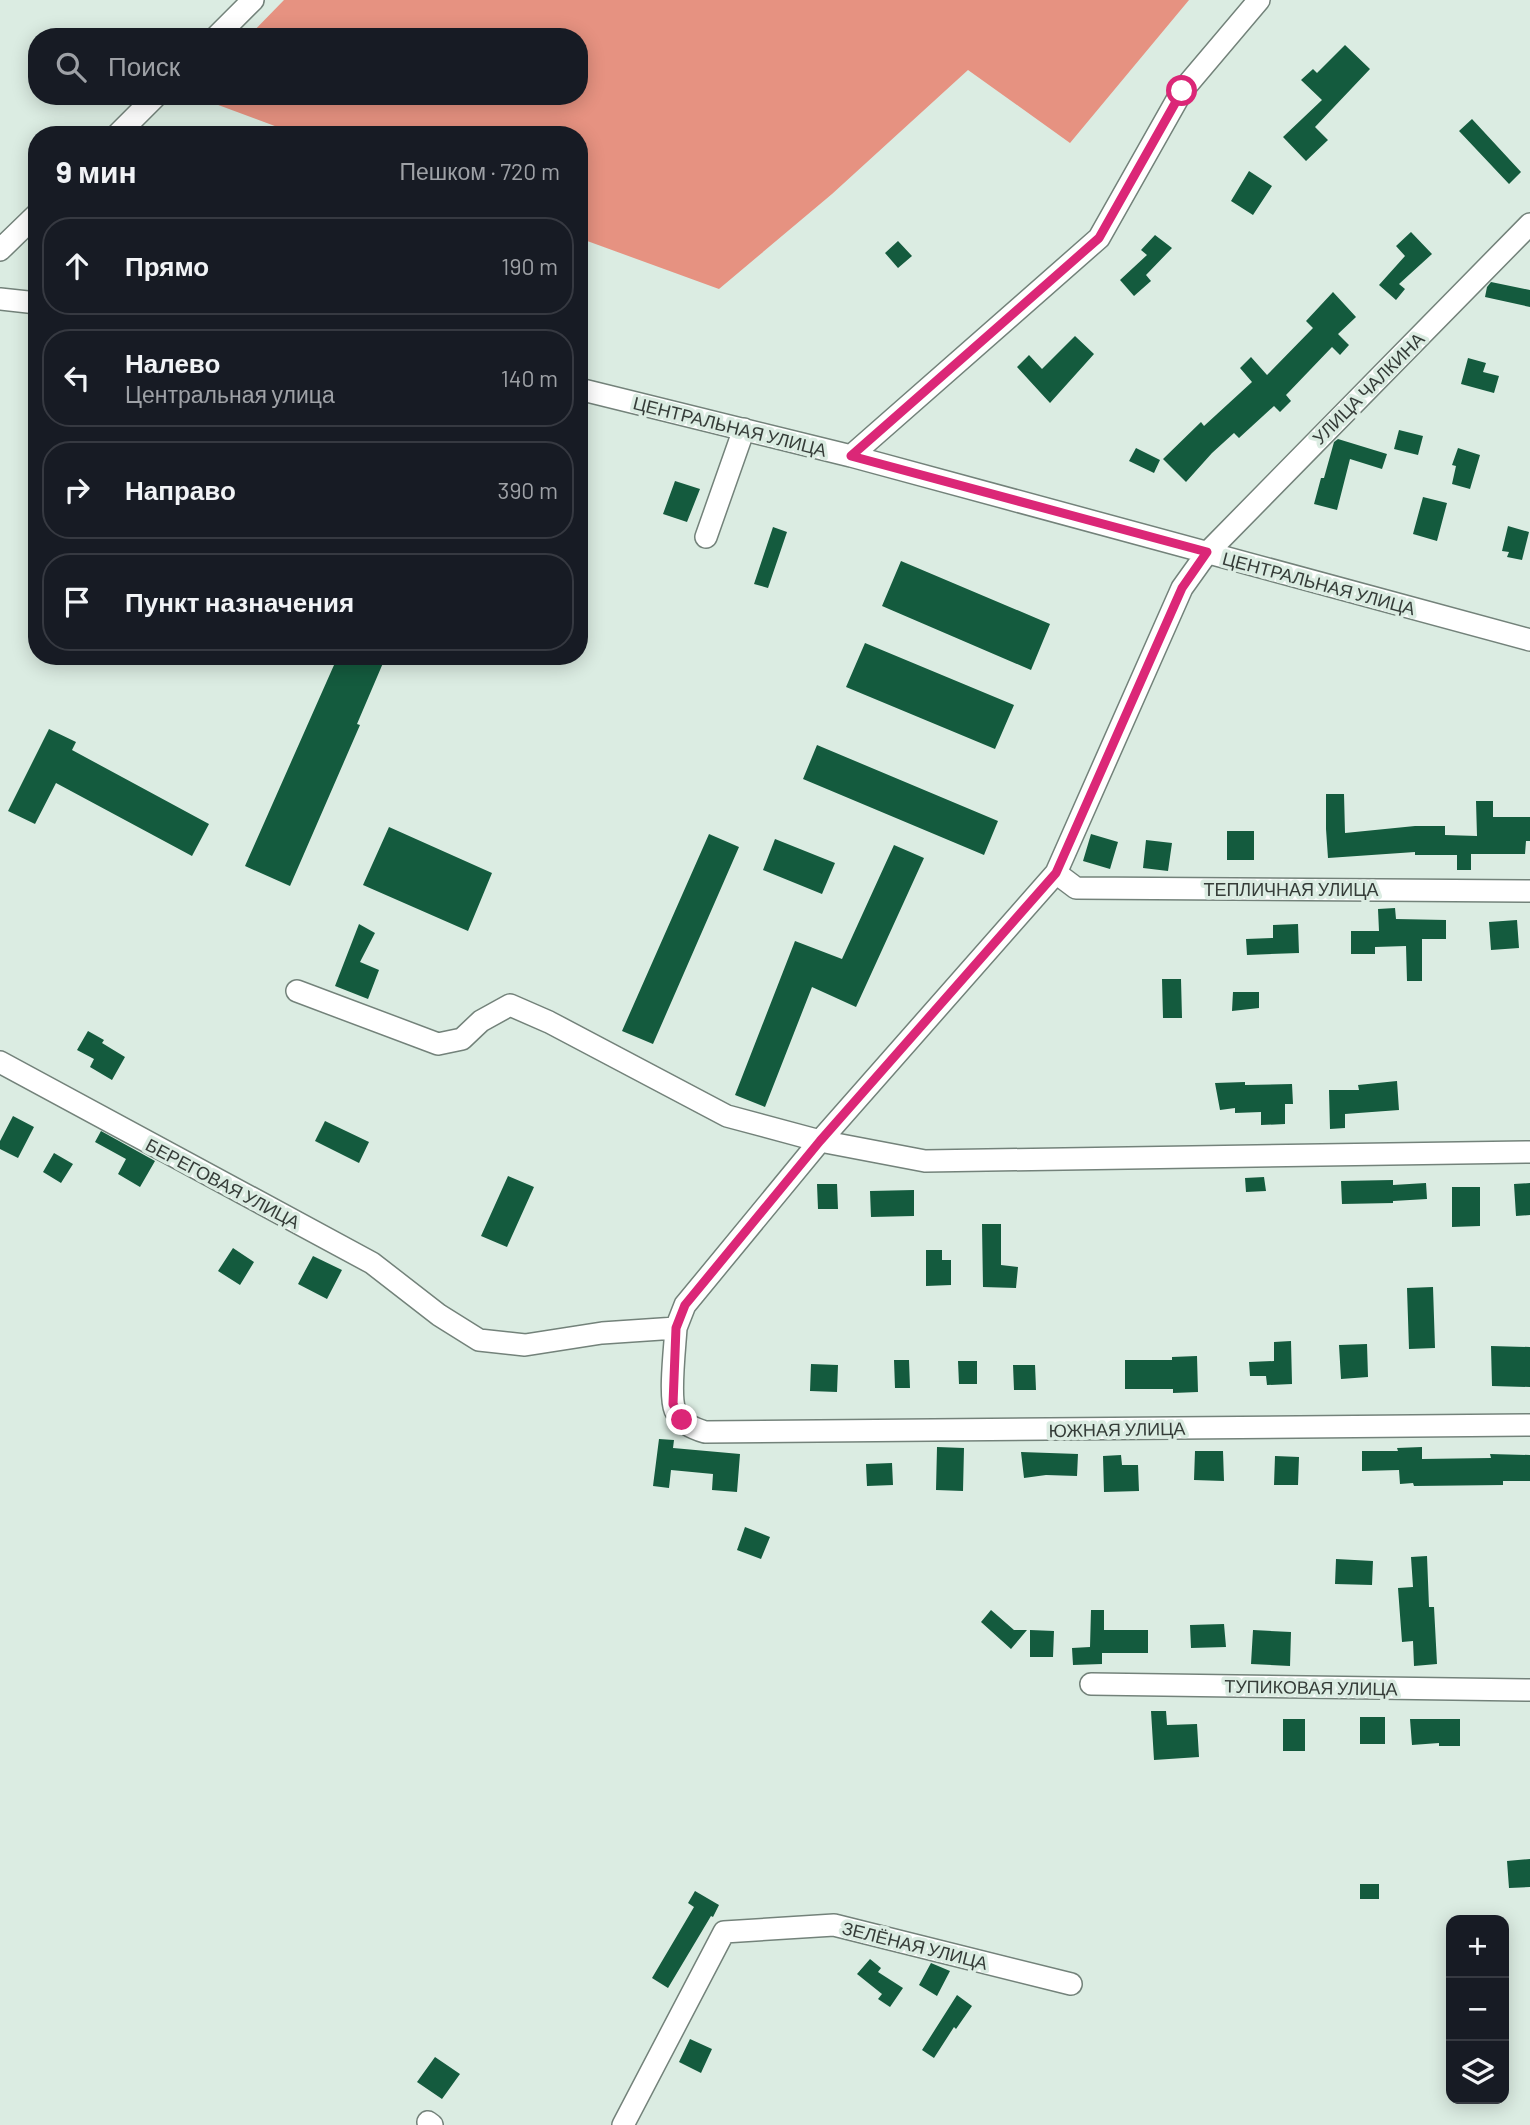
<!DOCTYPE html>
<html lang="ru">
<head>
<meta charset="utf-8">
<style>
  :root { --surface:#171b24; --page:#242831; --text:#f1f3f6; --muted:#9ea1a6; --line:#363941 }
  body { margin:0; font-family:Barlow,sans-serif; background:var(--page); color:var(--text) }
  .controls { position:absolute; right:21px; bottom:21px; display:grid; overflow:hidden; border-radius:14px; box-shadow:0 4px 18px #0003 }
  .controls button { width:63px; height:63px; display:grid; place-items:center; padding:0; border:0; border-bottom:2px solid var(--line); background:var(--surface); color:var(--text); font:35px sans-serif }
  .stop { position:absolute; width:21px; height:21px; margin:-16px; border:5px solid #db2777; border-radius:50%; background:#fff }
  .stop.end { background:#db2777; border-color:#fff; box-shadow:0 2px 7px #0008 }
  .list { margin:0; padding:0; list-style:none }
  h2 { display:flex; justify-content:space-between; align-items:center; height:91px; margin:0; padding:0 28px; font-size:30px }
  h2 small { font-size:23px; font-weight:400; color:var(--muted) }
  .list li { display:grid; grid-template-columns:46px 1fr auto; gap:21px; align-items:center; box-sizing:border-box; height:98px; margin:0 14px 14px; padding:0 14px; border:2px solid var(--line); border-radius:28px }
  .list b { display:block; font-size:26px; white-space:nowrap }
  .list p { margin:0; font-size:23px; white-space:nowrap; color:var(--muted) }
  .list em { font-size:23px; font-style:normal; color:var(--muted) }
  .icon { flex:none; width:38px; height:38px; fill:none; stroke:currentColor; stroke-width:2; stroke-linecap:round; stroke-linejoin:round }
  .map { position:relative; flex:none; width:1530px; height:2125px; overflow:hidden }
  .search { position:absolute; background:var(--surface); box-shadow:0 4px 18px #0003; left:28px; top:28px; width:560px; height:77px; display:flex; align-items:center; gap:18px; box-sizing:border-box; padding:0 24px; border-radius:28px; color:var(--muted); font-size:26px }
  .panel { position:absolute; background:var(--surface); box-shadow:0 4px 18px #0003; left:28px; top:126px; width:560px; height:539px; border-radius:28px }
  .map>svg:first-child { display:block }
  .forest { fill:#e69281 }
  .building { fill:#145b3e }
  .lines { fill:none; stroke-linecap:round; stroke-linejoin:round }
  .minor-casing { stroke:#73827a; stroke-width:24 }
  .minor { stroke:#fff; stroke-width:21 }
  .route { stroke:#db2777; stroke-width:9 }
  .labels { text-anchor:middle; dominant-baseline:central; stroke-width:7; stroke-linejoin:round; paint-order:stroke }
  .street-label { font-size:18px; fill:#353c38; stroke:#dbece2 }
</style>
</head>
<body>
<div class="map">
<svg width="1530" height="2125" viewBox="0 0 1530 2125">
  <rect width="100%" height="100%" fill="#dbece2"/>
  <path class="forest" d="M284,0H1189L1070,143L968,70L832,194L719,289L579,238V135H299L194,96H579V37H248Z"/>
  <path class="building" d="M1345,45L1370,69L1315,127L1328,140L1306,161L1283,137L1322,100L1301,80L1313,69L1317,73Z
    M1472,119L1521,172L1509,184L1459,131Z
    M1249,171L1272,186L1253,215L1231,201Z
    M1411,232L1432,254L1399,284L1405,289L1396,300L1379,285L1405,256L1396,246Z
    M1155,235L1172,248L1146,275L1151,281L1134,296L1120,280L1147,255L1141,250Z
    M898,241L912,256L898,268L885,253Z
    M1491,282L1530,290V307L1485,297L1487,287Z
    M1333,292L1356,317L1338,334L1349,345L1340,355L1332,347L1286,395L1291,401L1280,412L1274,406L1239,438L1234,433L1212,453L1186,482L1163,459L1201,422L1204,426L1252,382L1240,368L1251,357L1267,375L1313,328L1306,321Z
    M1075,336L1094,354L1050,403L1017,367L1029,355L1042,369Z
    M1468,358L1486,363L1483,372L1499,376L1494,393L1461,384Z
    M1399,430L1423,436L1418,455L1394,449Z
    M1338,439L1387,454L1382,469L1350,459L1337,510L1314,504L1321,478H1324L1334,442Z
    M1136,448L1160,460L1154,473L1129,461Z
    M1458,448L1480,455L1470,489L1452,484L1456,466L1452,465Z
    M675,481L700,489L687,522L663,514Z
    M1423,497L1447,503L1437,541L1413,534Z
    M1508,526L1529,532L1522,560L1507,557L1509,552L1502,551Z
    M773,527L787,532L768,588L754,584Z
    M901,561L1050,624L1031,670L882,606Z
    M865,643L1014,705L995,749L846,687Z
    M338,656H386L357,724L360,725L290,886L245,866Z
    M49,729L76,742L72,750L209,824L192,856L56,783L35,824L8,811Z
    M817,745L998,821L984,855L803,779Z
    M1326,794H1344L1345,833L1415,826H1445V835L1477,836L1476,801H1493V817H1530V841H1526L1525,854H1471V870H1457V855H1415V852L1328,858L1326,829Z
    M389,827L492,873L468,931L363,885Z
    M1227,831H1254V860H1227Z
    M709,834L739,847L653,1044L622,1031Z
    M1091,834L1118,842L1110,869L1083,861Z
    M775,839L835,863L822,894L763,870Z
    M1146,840L1172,843L1168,871L1143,868Z
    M894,845L924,858L856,1007L812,987L765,1107L735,1095L795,941L842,959Z
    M1395,908L1396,919L1446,920V939H1422V981H1407L1406,946L1375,947V954H1351V931H1379L1378,909Z
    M1517,920L1519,948L1491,950L1489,922Z
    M359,924L375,933L360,962L379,970L368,999L335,986Z
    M1298,924L1299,953L1247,955L1246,939L1273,938V925Z
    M1162,979H1181L1182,1018H1163Z
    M1233,992H1259V1008L1232,1011Z
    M88,1031L104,1040L102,1043L125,1057L112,1080L90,1067L94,1059L77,1050Z
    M1397,1081L1399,1110L1345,1114V1128L1330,1129L1329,1090H1359L1358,1085Z
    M1245,1082V1085L1292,1084L1293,1104H1285V1124L1261,1125V1112L1235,1113V1108L1220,1110L1215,1083Z
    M13,1116L34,1127L18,1158L0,1149V1141Z
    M325,1121L369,1142L359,1163L315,1141Z
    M101,1131L155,1161L140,1187L118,1174L126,1159L95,1142Z
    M54,1153L73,1164L61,1183L43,1172Z
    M508,1176L534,1187L507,1247L481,1236Z
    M1264,1177L1266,1191L1246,1192L1245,1178Z
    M1393,1180V1185L1426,1183L1427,1199L1393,1201V1203L1342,1204L1341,1181Z
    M1530,1183V1215L1516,1216L1514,1184Z
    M817,1184H837L838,1209H818Z
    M1452,1187H1480V1226L1452,1227Z
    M914,1190V1216L871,1217L870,1191Z
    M982,1224H1001V1265L1018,1267L1016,1288L983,1287Z
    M233,1248L254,1262L240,1285L218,1271Z
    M926,1250H942V1260H951V1285L926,1286Z
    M313,1256L342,1270L327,1299L298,1284Z
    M1433,1287L1435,1348L1409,1349L1407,1288Z
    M1291,1341L1292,1384L1267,1385L1266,1376H1250L1249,1362L1274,1361V1342Z
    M1367,1344L1368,1377L1341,1379L1339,1345Z
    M1491,1346L1530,1347V1387L1492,1386Z
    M1197,1356L1198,1392L1173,1393V1389H1125V1360H1172V1357Z
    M894,1360H909L910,1388H895Z
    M958,1361H977V1384H959Z
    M811,1364L838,1365L837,1392L810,1391Z
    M1013,1365H1035L1036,1390H1014Z
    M659,1439L674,1440L673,1448L740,1454L737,1492L712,1490L713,1474L671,1470L669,1488L653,1486Z
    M937,1447L964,1448L963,1491L936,1490Z
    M1422,1447V1459L1491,1458L1490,1454L1530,1455V1481H1503V1485L1414,1486L1413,1483L1400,1484L1399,1470L1362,1471V1451H1398L1397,1448Z
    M1195,1451H1223L1224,1481L1194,1480Z
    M1021,1452L1078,1454L1077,1476L1046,1475L1024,1478Z
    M1121,1455L1122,1465H1138L1139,1491L1104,1492L1103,1456Z
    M1275,1456L1299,1457L1298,1485H1274Z
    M892,1463L893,1485L867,1486L866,1464Z
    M745,1527L770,1537L761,1559L737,1550Z
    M1427,1556L1429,1607H1434L1437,1664L1414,1666L1413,1641L1402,1642L1398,1588L1413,1587L1411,1557Z
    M1336,1559L1373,1561L1372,1585L1335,1584Z
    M991,1610L1014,1630H1027L1011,1649L981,1622Z
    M1091,1610H1104V1630H1148V1653H1102V1664L1073,1665L1072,1648L1090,1647Z
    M1224,1624L1226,1647L1191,1648L1190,1625Z
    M1030,1630L1054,1631L1053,1657H1030Z
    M1253,1630L1291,1632L1290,1666L1251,1664Z
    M1151,1711H1166L1167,1725L1197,1724L1199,1757L1154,1760Z
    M1360,1717H1385V1744H1360Z
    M1283,1719H1305V1751H1283Z
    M1410,1719H1460V1746H1439V1743L1412,1745Z
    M1530,1859V1887L1509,1888L1507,1861Z
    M1360,1884H1379V1899H1360Z
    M695,1891L719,1905L713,1917L711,1916L668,1988L652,1978L694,1907L688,1903Z
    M870,1959L881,1968L878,1972L903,1988L890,2007L878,1999L882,1994L857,1974Z
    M931,1963L950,1971L937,1996L919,1985Z
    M957,1995L972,2006L956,2029L954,2027L934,2058L922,2050Z
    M690,2039L712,2049L701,2073L679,2062Z
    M435,2057L460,2074L442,2099L417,2082Z"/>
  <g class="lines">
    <g class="minor-casing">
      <path id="minor" d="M216,37L253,0
        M117,135L156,96
        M0,250L37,214
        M0,299L37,303
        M579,389L851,456L1530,640
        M851,456L1099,238L1182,91L1259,0
        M706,537L744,429
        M1056,873L1076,888L1530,891
        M297,991L438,1044L462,1039L481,1021L510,1005L549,1022L727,1116L820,1141L925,1161L1530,1152
        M0,1062L372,1263L439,1315L479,1340L525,1345L602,1333L676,1328C675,1346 669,1396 675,1410C681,1423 692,1428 705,1432L1530,1425
        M676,1328L685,1305L820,1141L1056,873L1182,588L1207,553L1530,224
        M1091,1684L1530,1690
        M428,2122L432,2125
        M623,2125L724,1932L834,1925L1071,1984"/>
    </g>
    <use href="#minor" class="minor"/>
  </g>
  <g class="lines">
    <path class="route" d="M682,1420L673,1404L676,1328L685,1305L820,1141L1056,873L1182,588L1207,552L851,456L1099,238L1182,91"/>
  </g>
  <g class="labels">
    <g class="street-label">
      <text transform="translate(1368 388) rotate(-45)">УЛИЦА ЧАЛКИНА</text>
      <text transform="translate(730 426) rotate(14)">ЦЕНТРАЛЬНАЯ УЛИЦА</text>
      <text transform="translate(1319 583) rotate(15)">ЦЕНТРАЛЬНАЯ УЛИЦА</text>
      <text x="1291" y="889">ТЕПЛИЧНАЯ УЛИЦА</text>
      <text transform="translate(223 1183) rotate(28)">БЕРЕГОВАЯ УЛИЦА</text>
      <text transform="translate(1117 1429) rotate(-1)">ЮЖНАЯ УЛИЦА</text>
      <text transform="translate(1311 1687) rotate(1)">ТУПИКОВАЯ УЛИЦА</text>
      <text transform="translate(915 1945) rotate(14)">ЗЕЛЁНАЯ УЛИЦА</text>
    </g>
  </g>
</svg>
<div class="controls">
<button>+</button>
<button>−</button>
<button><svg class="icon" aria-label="layers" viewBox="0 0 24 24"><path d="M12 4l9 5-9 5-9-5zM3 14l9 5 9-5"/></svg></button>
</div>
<div class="stop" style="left:1182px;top:91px"></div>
<div class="stop end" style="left:682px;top:1420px"></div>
<div class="search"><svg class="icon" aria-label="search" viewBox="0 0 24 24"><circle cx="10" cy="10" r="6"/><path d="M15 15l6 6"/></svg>Поиск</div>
<section class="panel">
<h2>9 мин<small>Пешком · 720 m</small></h2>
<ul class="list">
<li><svg class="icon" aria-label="ahead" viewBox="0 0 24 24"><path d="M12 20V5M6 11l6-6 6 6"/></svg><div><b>Прямо</b></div><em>190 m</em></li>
<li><svg class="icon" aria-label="left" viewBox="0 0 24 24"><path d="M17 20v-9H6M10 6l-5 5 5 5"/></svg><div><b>Налево</b><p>Центральная улица</p></div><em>140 m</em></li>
<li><svg class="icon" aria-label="right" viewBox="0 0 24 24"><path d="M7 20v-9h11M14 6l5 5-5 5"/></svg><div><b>Направо</b></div><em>390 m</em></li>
<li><svg class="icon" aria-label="arrive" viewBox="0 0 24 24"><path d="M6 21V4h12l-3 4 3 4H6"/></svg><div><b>Пункт назначения</b></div></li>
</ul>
</section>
</div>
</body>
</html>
